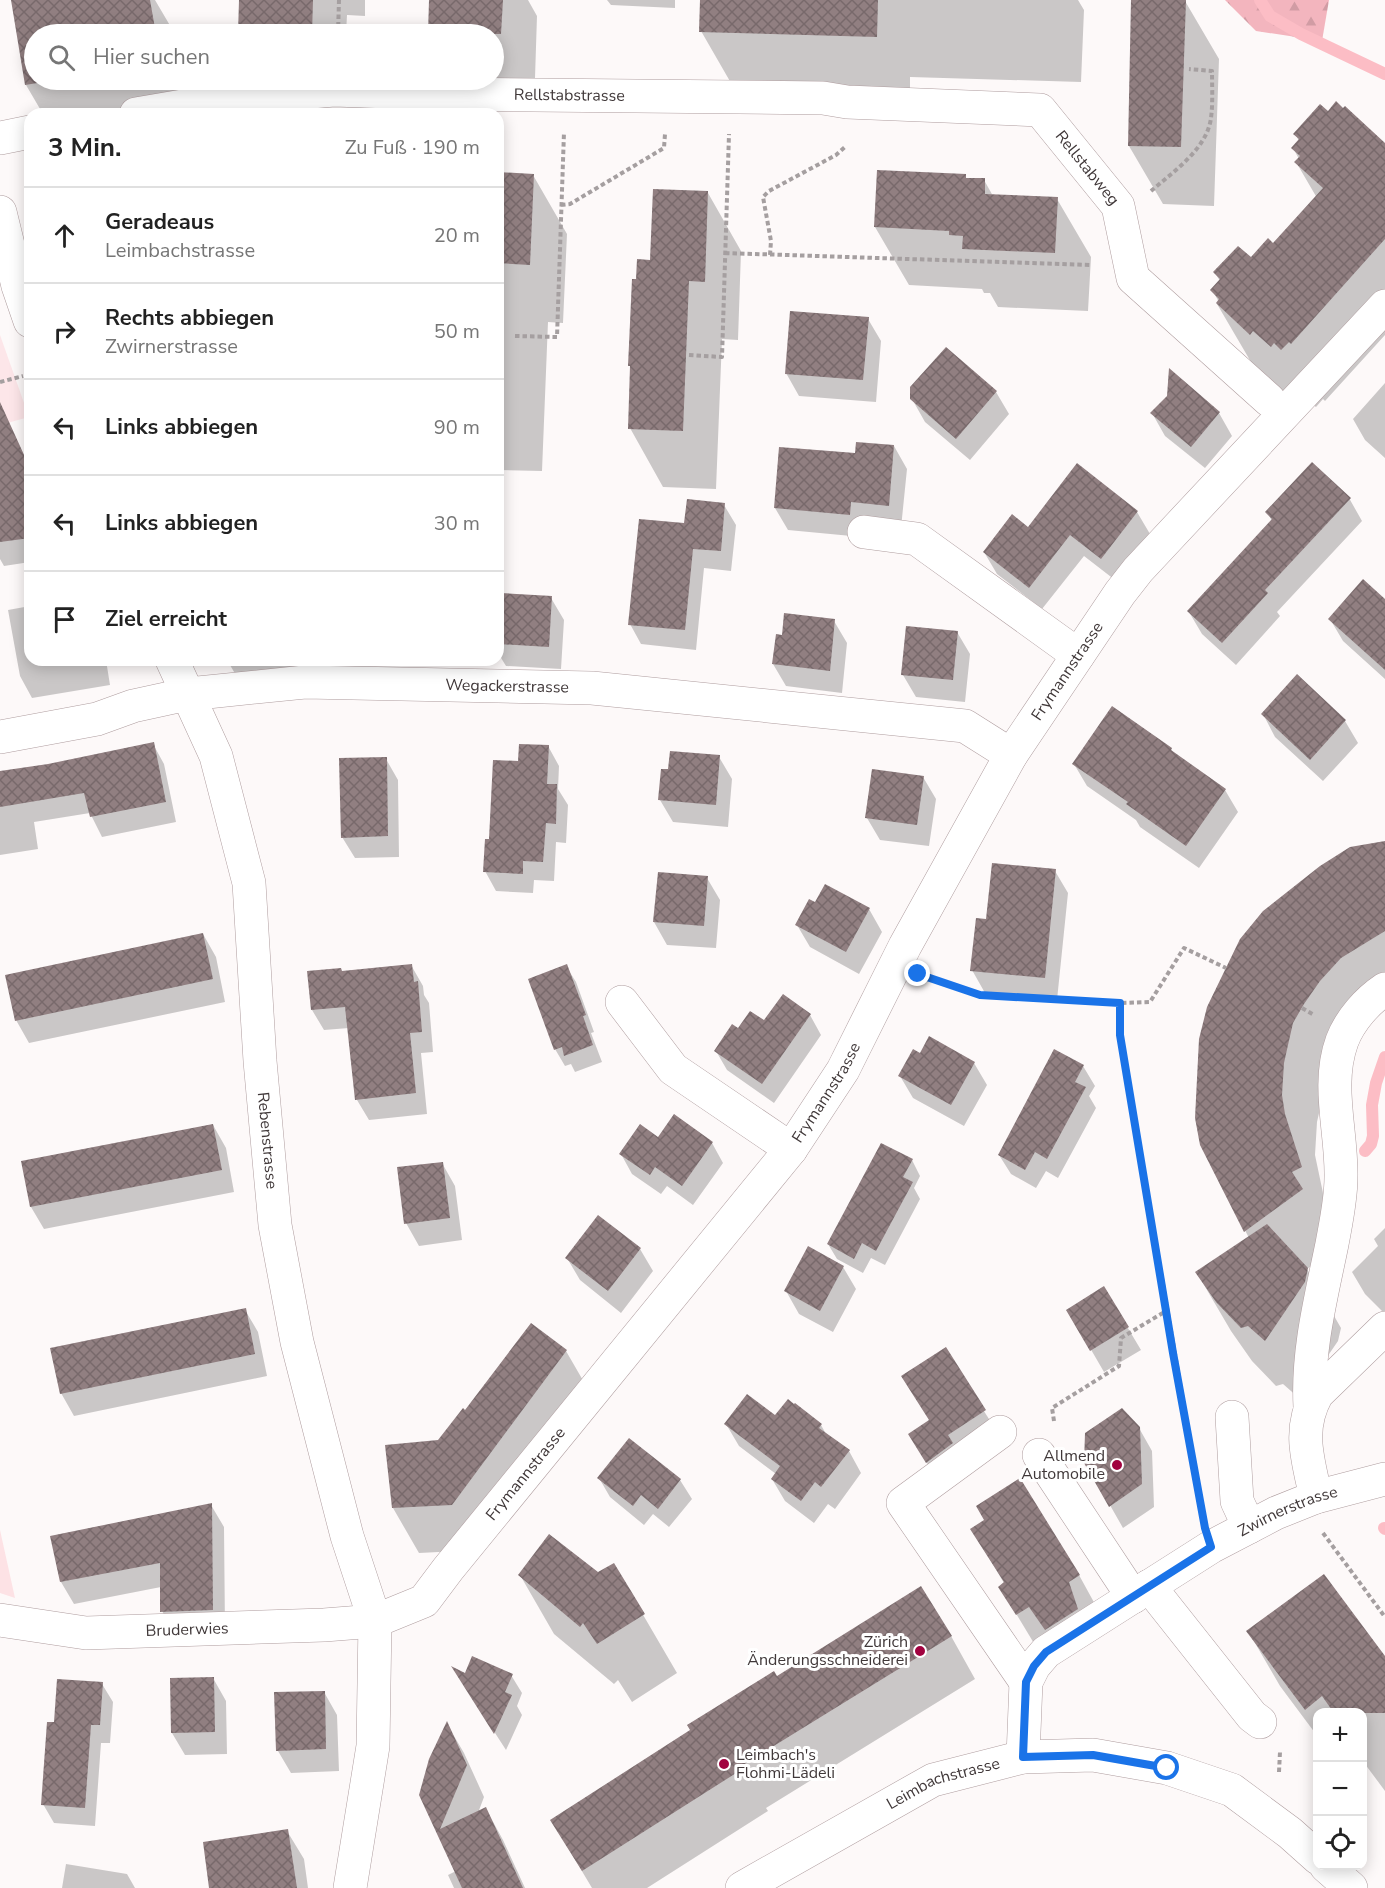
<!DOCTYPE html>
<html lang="de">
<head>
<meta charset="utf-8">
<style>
  :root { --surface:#fff; --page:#f6f6f6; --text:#222; --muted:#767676; --line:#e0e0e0 }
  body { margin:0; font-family:"Nunito Sans",sans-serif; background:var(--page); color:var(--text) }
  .controls { position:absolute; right:18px; bottom:18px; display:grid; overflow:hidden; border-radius:12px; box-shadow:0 3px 15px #0003 }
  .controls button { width:54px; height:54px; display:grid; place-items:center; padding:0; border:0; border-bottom:2px solid var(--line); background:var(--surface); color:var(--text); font:30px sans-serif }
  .stop { position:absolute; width:18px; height:18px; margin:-14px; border:4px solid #1a73e8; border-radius:50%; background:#fff }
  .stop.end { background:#1a73e8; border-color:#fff; box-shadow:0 2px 6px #0008 }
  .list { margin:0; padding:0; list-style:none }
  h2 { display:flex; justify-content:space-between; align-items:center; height:78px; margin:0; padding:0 24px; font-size:26px }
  h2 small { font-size:20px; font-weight:400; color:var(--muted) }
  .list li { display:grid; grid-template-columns:39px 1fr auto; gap:18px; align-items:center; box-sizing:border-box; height:96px; padding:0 24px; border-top:2px solid var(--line) }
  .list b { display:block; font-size:22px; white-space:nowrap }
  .list p { margin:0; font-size:20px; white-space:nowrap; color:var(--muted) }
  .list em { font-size:20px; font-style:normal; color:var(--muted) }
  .icon { flex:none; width:33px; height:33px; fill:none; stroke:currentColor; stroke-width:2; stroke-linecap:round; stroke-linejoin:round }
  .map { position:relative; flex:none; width:1385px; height:1888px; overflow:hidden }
  .search { position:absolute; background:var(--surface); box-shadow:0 3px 15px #0003; left:24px; top:24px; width:480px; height:66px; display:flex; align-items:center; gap:15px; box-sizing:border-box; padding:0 21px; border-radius:33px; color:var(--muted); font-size:22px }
  .panel { position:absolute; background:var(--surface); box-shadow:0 3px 15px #0003; left:24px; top:108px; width:480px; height:558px; border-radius:18px }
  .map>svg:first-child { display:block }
  .built { fill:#fde6e9 }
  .forest { fill:url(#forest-firs) }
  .park { fill:#fde2e5 }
  .shadow { fill:#0003 }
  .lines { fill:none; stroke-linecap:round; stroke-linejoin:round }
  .stream { stroke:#fcbdc5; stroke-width:12 }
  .building { fill:url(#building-cross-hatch) }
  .minor-casing { stroke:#af9d9f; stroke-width:34 }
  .major-casing { stroke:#af9d9f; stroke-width:34 }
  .path { stroke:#a59fa0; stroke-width:4; stroke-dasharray:4.5 3; stroke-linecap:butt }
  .minor { stroke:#fff; stroke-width:33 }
  .major { stroke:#fff; stroke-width:33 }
  .route { stroke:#1a73e8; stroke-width:8 }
  .poi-dot { fill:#a1023f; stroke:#fff; stroke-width:2 }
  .labels { text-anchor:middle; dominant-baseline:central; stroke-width:6; stroke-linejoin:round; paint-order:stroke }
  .street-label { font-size:16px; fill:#403839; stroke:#fff }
  .poi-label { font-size:16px; fill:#403839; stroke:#fff; text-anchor:end }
</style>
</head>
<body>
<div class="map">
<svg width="1385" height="1888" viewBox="0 0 1385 1888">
  <defs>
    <pattern id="forest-firs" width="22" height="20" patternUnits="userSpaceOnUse" patternTransform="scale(1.5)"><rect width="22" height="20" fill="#f3b5be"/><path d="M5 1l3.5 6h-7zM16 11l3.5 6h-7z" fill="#d19ca4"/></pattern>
    <pattern id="building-cross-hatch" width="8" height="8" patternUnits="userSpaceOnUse" patternTransform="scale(1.5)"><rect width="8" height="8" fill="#917f81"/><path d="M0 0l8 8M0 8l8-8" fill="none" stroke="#78696b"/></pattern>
  </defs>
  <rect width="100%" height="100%" fill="#fdf9f9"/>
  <path class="built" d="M0,335L29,417L0,425Z"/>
  <path class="forest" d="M1225,0H1329L1322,41L1256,31Z"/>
  <path class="park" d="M0,1530L15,1598L0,1593Z"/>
  <path class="shadow" d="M13,0H155L175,34H34V80H187L191,102L125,114H43L26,85Z
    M240,0H365V16L347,15L346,34H239Z
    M430,0H528L537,16L534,109L494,80V34H429Z
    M607,0H675V8L611,5Z
    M702,0H1078L1084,10L1081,82L910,77V95L735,90L701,31Z
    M1133,0L1185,1L1219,59L1214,206L1163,204L1129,146Z
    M1328,113L1385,146V335L1325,401L1323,399L1316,407L1308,401L1284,392L1251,362L1217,304L1219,302L1212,290L1220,281L1215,273L1251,259L1274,245L1317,198L1296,162L1299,159L1293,148L1299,141L1295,134Z
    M498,174L533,175L567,234L563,323L548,322L542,471L498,470Z
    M965,176L967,179L984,180L993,196L1057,199L1091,257L1088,311L998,307L990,293H984L982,289L909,285L875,227Z
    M708,193L741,251L738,340L722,339L716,489L663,487L630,428L632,369L630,365L638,280Z
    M868,319L881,341L876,402L799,396L786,373Z
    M1170,371L1219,413L1232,436L1205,468L1165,436L1152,413L1168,396Z
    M1385,383V458L1365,440L1353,419Z
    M996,392L1009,414L970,460L925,422L912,399Z
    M894,446L907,469L901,528L862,537L788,530L775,508L857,455Z
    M21,453L30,467V562L4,566L0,559V457Z
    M1349,498L1362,521L1277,612L1280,616L1236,665L1202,634L1189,612L1272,521L1267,512Z
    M724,505L736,525L731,571L704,568L696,650L641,644L630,624L685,525Z
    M1137,512L1150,534L1115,580L1084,556L1042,609L997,574L984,552L1028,529Z
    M551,598L564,620L561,669L506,666L498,653V613Z
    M1385,601V679L1343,641L1330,619Z
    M30,606V660H106L110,685L32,698L20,676L8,610Z
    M834,621L847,643L842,693L786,686L773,664L783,636Z
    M957,632L970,654L965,702L916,697L903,675Z
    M227,660H342V681L240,682Z
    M385,660H445L446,664H388Z
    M1297,676L1345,721L1358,743L1323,781L1275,737L1263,714Z
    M153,744L164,764L176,822L102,837L90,813L34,822L38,849L0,855V772L48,765Z
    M548,746L559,766L558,789L568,805L566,843L556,842L554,881L534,880L533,893L496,891L485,871L490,841L519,763Z
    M1171,749L1175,755L1225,790L1238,812L1199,868L1140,827L1136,820L1087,786L1074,764Z
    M719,757L732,779L728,827L673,822L660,800Z
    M386,759L398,780L399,857L355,858L342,837Z
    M923,777L936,799L929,846L880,840L867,818Z
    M1385,843V1010L1378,1014L1326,1082L1317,1122L1315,1155L1323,1193L1335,1226V1249L1307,1269L1341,1328L1338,1341L1299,1398L1283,1384L1276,1386L1252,1361L1231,1331L1197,1273L1249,1238L1201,1145Z
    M1055,871L1068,893L1057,1000L985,993L972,970L987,921Z
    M659,874L707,878L720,900L716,948L667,945L654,922Z
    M869,909L882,932L859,974L810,947L797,925Z
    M203,934L216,957L225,1002L29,1043L16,1020Z
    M411,965L423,986L424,995L429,1003L433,1052L421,1053L427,1114L369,1120L357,1100L349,1028L324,1030L312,1010L342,973Z
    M566,966L576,982L594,1032L591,1033L602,1062L575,1072L571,1064L565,1066L555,1049Z
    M810,1015L821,1035L774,1103L727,1070L716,1051L739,1030L765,1022Z
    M1055,1051L1083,1066L1095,1086L1089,1096L1096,1108L1058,1178L1046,1171L1036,1188L1011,1174L999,1155Z
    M920,1055L974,1063L987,1085L964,1126L913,1098L900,1076Z
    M213,1125L226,1148L234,1192L44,1229L31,1207L23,1162Z
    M659,1139L712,1143L723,1163L693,1205L667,1186L661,1194L632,1174L621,1154Z
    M912,1160L920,1176L914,1188L920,1199L885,1265L871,1258L863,1273L837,1259L828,1244Z
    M442,1163L455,1186L462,1240L419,1246L406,1223Z
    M1385,1228V1314L1365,1294L1352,1272L1378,1246L1374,1239Z
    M640,1249L653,1271L621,1313L580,1280L567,1258Z
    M843,1267L856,1289L833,1332L799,1314L786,1291Z
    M1104,1288L1141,1350L1104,1372L1068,1310Z
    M245,1310L258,1332L267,1376L74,1416L61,1393Z
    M945,1350L996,1430L939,1481L921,1454L931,1422Z
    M566,1351L592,1396L478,1550L419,1553L393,1508L438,1442L466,1412Z
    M775,1417L821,1425L826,1434L849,1451L861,1473L835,1509L828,1504L814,1523L785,1501L772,1479L776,1474L739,1446L726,1424Z
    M1139,1428L1152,1451L1154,1507L1123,1528L1086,1463Z
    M630,1440L680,1480L692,1499L669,1527L653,1514L644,1525L610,1497L599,1478Z
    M211,1505L224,1527L225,1631L174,1633L162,1611L161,1587L74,1604L61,1582L52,1537Z
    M972,1530L1079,1575L1096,1606L1035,1645L1000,1587L1004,1583Z
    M614,1565L677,1673L632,1702L618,1680L614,1684L554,1634L520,1575L598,1574Z
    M1248,1631L1385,1659V1791L1362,1760V1712H1318V1737L1280,1686Z
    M951,1636L975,1679L766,1808L768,1811L647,1888H592L552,1821L777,1678Z
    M466,1675H511L522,1693L517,1706L522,1715L506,1750L464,1685Z
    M213,1678L226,1701L227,1754L185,1755L172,1733Z
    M102,1684L113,1702L110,1743H101L95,1826L54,1823L43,1804L56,1724Z
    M324,1692L337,1715L339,1771L291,1773L278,1751Z
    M447,1724L464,1753L484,1797L478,1813L486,1809L503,1840L525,1888H454L448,1875L456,1871L421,1795Z
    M287,1831L304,1859L308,1888H211Z
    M66,1864L127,1874L135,1888H62Z"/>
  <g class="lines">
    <path class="stream" d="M1260,0L1270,16L1301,34L1385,74
      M1365,1151L1371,1144L1373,1136L1372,1105L1376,1083L1385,1057
      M1384,1528L1385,1529"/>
  </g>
  <path class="building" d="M11,0H150L156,34H34V80H56L25,85Z
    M239,0H313L312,34H238Z
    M429,0H503L501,34H428Z
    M700,0H878L877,37L699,32Z
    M1131,0H1186L1181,147L1128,146Z
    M1336,101L1343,108L1345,106L1385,143V239L1291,344L1289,342L1281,350L1274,343L1271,347L1253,331L1250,335L1216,303L1219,299L1210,290L1220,279L1213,272L1238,246L1251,257L1268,238L1273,243L1323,188L1294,162L1300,156L1291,148L1299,139L1293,134L1320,104L1328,111Z
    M877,170L966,174V178H985V194L1058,197L1055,253L962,249L963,236L949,235V231L874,227Z
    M498,172L534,174L530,265L498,263Z
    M653,189L708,191L705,282L689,281L683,431L628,429L630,366H628L632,279H636L637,259L650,260Z
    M790,311L869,317L863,380L785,374Z
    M946,347L997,391L956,439L910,399V387Z
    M1169,368L1220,412L1191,447L1150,413L1167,396Z
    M0,402L30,468V538L0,542Z
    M856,442L894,445L889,506L851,502L850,515L774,508L779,447L855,453Z
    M1312,462L1351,498L1265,590L1268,593L1222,643L1187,611L1272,519L1265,512Z
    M1077,463L1138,511L1101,559L1070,535L1029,588L983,552L1012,514L1028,527Z
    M687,499L725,503L721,551L693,549L685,630L628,625L639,519L684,523Z
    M1363,579L1385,599V670L1328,619Z
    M501,593L552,596L549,647L498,644V611Z
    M784,613L835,619L830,671L772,664L776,634L782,635Z
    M906,626L958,631L953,680L901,675Z
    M1297,674L1346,720L1310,760L1261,714Z
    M1112,706L1172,748L1171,750L1226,789L1186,846L1126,804L1128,802L1072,764Z
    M154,742L166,802L90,817L84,793L0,807V771L48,764Z
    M519,744L549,745L547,784H557L556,824L546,823L543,862L523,861V874L483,872L485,839H489L493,760L518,761Z
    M670,751L720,755L716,805L658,800L661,769H668Z
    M387,757L388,836L341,838L339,758Z
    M872,769L924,776L917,825L865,818Z
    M1385,841V931L1341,958L1320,981L1304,1004L1293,1023L1288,1045L1284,1063L1282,1095L1285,1114L1302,1167L1292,1172L1303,1189L1244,1232L1200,1145L1195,1118L1199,1039L1207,1007L1240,939L1263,911L1320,866L1350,847Z
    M992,863L1056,869L1045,978L970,971L976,918L986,919Z
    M658,872L708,876L704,926L653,922Z
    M825,884L870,908L846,952L795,925L809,899L815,902Z
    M203,933L213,979L15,1021L5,975Z
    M412,964L414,982L418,981L422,1032L410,1033L416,1093L355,1100L345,1007L311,1010L307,971L341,968L342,971Z
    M567,964L586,1015L583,1016L593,1045L564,1056L562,1047L554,1050L528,979Z
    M783,994L811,1014L762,1084L714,1051L732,1024L738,1028L750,1011L764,1020Z
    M929,1036L975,1062L951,1105L898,1076L913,1049L920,1053Z
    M1054,1049L1084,1065L1075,1082L1086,1087L1047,1159L1035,1152L1025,1170L998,1155Z
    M674,1114L713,1142L682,1186L655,1167L650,1175L619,1154L640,1124L658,1137Z
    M213,1124L222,1170L30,1207L21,1161Z
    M881,1143L913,1159L903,1177L913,1182L876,1251L862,1243L854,1259L827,1244Z
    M443,1162L450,1218L404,1224L397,1167Z
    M598,1215L641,1248L608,1291L565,1258Z
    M1267,1224L1308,1268L1305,1282L1265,1341L1248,1326L1241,1328L1216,1302L1195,1272Z
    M808,1246L844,1266L820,1311L784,1291Z
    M1104,1286L1129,1327L1090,1351L1066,1310Z
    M246,1308L255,1354L60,1394L50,1348Z
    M531,1323L567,1350L452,1505L392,1508L385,1445L438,1440L463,1408L465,1410Z
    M946,1347L986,1410L948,1435L953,1443L926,1463L908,1434L929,1420L901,1376Z
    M747,1394L775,1415L788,1399L794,1404L795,1403L822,1424L819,1428L850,1450L821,1487L815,1482L801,1501L771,1479L780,1466L724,1424Z
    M1122,1408L1140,1427L1142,1484L1109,1507L1084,1463L1085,1433Z
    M629,1438L681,1479L658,1509L641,1495L633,1506L597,1478Z
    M1020,1478L1080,1575L1069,1582L1078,1609L1045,1630L1029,1607L1016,1615L998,1587L1004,1582L970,1529L984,1520L976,1506Z
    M212,1503L213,1610L160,1612V1563L60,1582L50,1536Z
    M549,1534L598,1572L614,1563L645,1614L597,1644L583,1623L580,1627L518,1575Z
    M1324,1574L1385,1656V1713H1334L1322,1696L1305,1710L1246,1631Z
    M921,1586L952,1636L743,1765L744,1768L582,1871L550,1820L690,1730L687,1725L774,1671L777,1676Z
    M472,1656L513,1674L505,1692L512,1695L494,1734L451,1666L465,1673Z
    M214,1677L215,1732L171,1733L170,1678Z
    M57,1679L103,1682L100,1725H91L85,1808L41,1805L47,1722H54Z
    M325,1691L326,1749L276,1751L274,1692Z
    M447,1721L467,1765L440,1829L486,1807L523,1888H462L419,1795L429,1759Z
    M288,1829L297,1888H209L203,1842Z"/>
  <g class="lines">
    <g class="minor-casing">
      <g id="minor">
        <path id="s1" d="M136,114L218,100L334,90L446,94L823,98L847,102L1040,110L1118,206L1133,278L1269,400"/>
        <path d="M0,138L30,132"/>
        <path d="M0,212L18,286L30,321"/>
        <path d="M864,532L917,539L1078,655"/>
        <path id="s2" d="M172,660L216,756L249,883L260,1061L275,1225L297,1342L347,1536L375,1621L373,1746L350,1888"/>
        <path id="s3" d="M0,737L97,719L133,706L188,694L305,682L592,688L965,726L1011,755"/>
        <path d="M622,1002L673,1069L791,1149"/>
        <path d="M1310,1407C1307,1351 1321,1298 1332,1244C1336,1222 1341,1200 1341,1177C1342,1132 1326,1085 1342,1041C1350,1020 1367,1001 1385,989"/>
        <path d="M1232,1417L1237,1501L1249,1527"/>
        <path d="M1000,1432L903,1503L1026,1682"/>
        <path d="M1039,1455L1133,1597"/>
        <path d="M1316,1497C1308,1460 1297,1430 1317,1394L1385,1328"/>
        <path d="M1149,1586L1252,1716L1260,1722"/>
        <path id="s4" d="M0,1620L86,1633L324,1625L375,1621L424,1601L448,1569L791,1149L843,1070L905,946L1011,755L1120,593L1138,570L1385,306"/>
        <path id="s5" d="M1023,1757L1026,1682L1034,1666L1046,1652L1211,1547L1276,1513L1316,1497L1385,1479"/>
      </g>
    </g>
    <g class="major-casing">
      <g id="major">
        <path d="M1326,1866L1351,1888"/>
        <path id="s6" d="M742,1888L933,1780L1023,1757L1093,1755L1167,1768L1232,1790L1290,1833L1318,1858"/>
      </g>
    </g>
    <path class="path" d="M338,34L339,0
      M1151,191C1173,172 1207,149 1211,118C1213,103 1212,86 1212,71L1189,69
      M561,205L570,204L664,148L665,134
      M725,253L1092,265
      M770,255L771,241L763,197L769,191L836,155L845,147
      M515,336L557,337L564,132
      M689,355L722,357L729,134
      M0,382L23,376
      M930,978L980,995L1120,1003L1150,1002L1184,948L1226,968
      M1120,1003V1034L1196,1476
      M1302,1008L1314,1015
      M1054,1421L1052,1408L1119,1366L1121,1338L1166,1311
      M1323,1533L1385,1617
      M1279,1772L1280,1752"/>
    <use href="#minor" class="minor"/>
    <use href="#major" class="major"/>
  </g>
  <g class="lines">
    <path class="route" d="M918,974L980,995L1120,1003V1035L1173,1353L1205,1528L1211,1547L1046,1652L1034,1666L1026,1682L1023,1757L1093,1755L1167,1768"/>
  </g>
  <g class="poi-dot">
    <circle cx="1117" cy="1465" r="6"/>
    <circle cx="920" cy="1651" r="6"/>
    <circle cx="724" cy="1764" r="6"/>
  </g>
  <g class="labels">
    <g class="street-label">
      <text stroke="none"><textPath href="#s1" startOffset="435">Rellstabstrasse</textPath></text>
      <text stroke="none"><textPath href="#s1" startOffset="981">Rellstabweg</textPath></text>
      <text stroke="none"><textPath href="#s4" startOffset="1564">Frymannstrasse</textPath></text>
      <text stroke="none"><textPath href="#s3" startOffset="513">Wegackerstrasse</textPath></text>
      <text stroke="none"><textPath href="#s4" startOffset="1078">Frymannstrasse</textPath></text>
      <text stroke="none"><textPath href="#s2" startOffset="495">Rebenstrasse</textPath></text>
      <text stroke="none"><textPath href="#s4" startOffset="592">Frymannstrasse</textPath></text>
      <text stroke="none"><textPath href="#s5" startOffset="392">Zwirnerstrasse</textPath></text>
      <text stroke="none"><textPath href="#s4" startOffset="188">Bruderwies</textPath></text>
      <text stroke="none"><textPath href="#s6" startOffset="228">Leimbachstrasse</textPath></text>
    </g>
    <g class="poi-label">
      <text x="1105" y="1456">Allmend<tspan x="1105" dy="18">Automobile</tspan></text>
      <text x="908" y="1642">Zürich<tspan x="908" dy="18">Änderungsschneiderei</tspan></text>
      <text x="736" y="1755" text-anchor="start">Leimbach's<tspan x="736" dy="18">Flohmi-Lädeli</tspan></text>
    </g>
  </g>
</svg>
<div class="controls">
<button>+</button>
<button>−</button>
<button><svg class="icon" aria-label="locate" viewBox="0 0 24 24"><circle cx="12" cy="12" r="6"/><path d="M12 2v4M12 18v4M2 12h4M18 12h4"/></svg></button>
</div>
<div class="stop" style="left:1167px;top:1768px"></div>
<div class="stop end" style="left:918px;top:974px"></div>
<div class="search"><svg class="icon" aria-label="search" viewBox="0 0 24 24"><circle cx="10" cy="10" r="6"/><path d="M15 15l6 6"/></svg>Hier suchen</div>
<section class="panel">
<h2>3 Min.<small>Zu Fuß · 190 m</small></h2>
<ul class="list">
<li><svg class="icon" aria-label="ahead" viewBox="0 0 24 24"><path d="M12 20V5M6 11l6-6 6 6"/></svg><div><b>Geradeaus</b><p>Leimbachstrasse</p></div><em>20 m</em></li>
<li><svg class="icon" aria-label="right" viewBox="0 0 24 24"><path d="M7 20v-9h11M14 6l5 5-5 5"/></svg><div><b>Rechts abbiegen</b><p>Zwirnerstrasse</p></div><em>50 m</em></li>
<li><svg class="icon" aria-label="left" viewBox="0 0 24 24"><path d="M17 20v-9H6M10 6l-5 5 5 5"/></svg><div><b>Links abbiegen</b></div><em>90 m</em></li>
<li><svg class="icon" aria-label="left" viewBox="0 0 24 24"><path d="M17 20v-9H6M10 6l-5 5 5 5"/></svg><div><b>Links abbiegen</b></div><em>30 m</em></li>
<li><svg class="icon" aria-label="arrive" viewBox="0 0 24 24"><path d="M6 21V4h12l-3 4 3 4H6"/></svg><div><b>Ziel erreicht</b></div></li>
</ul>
</section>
</div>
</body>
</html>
